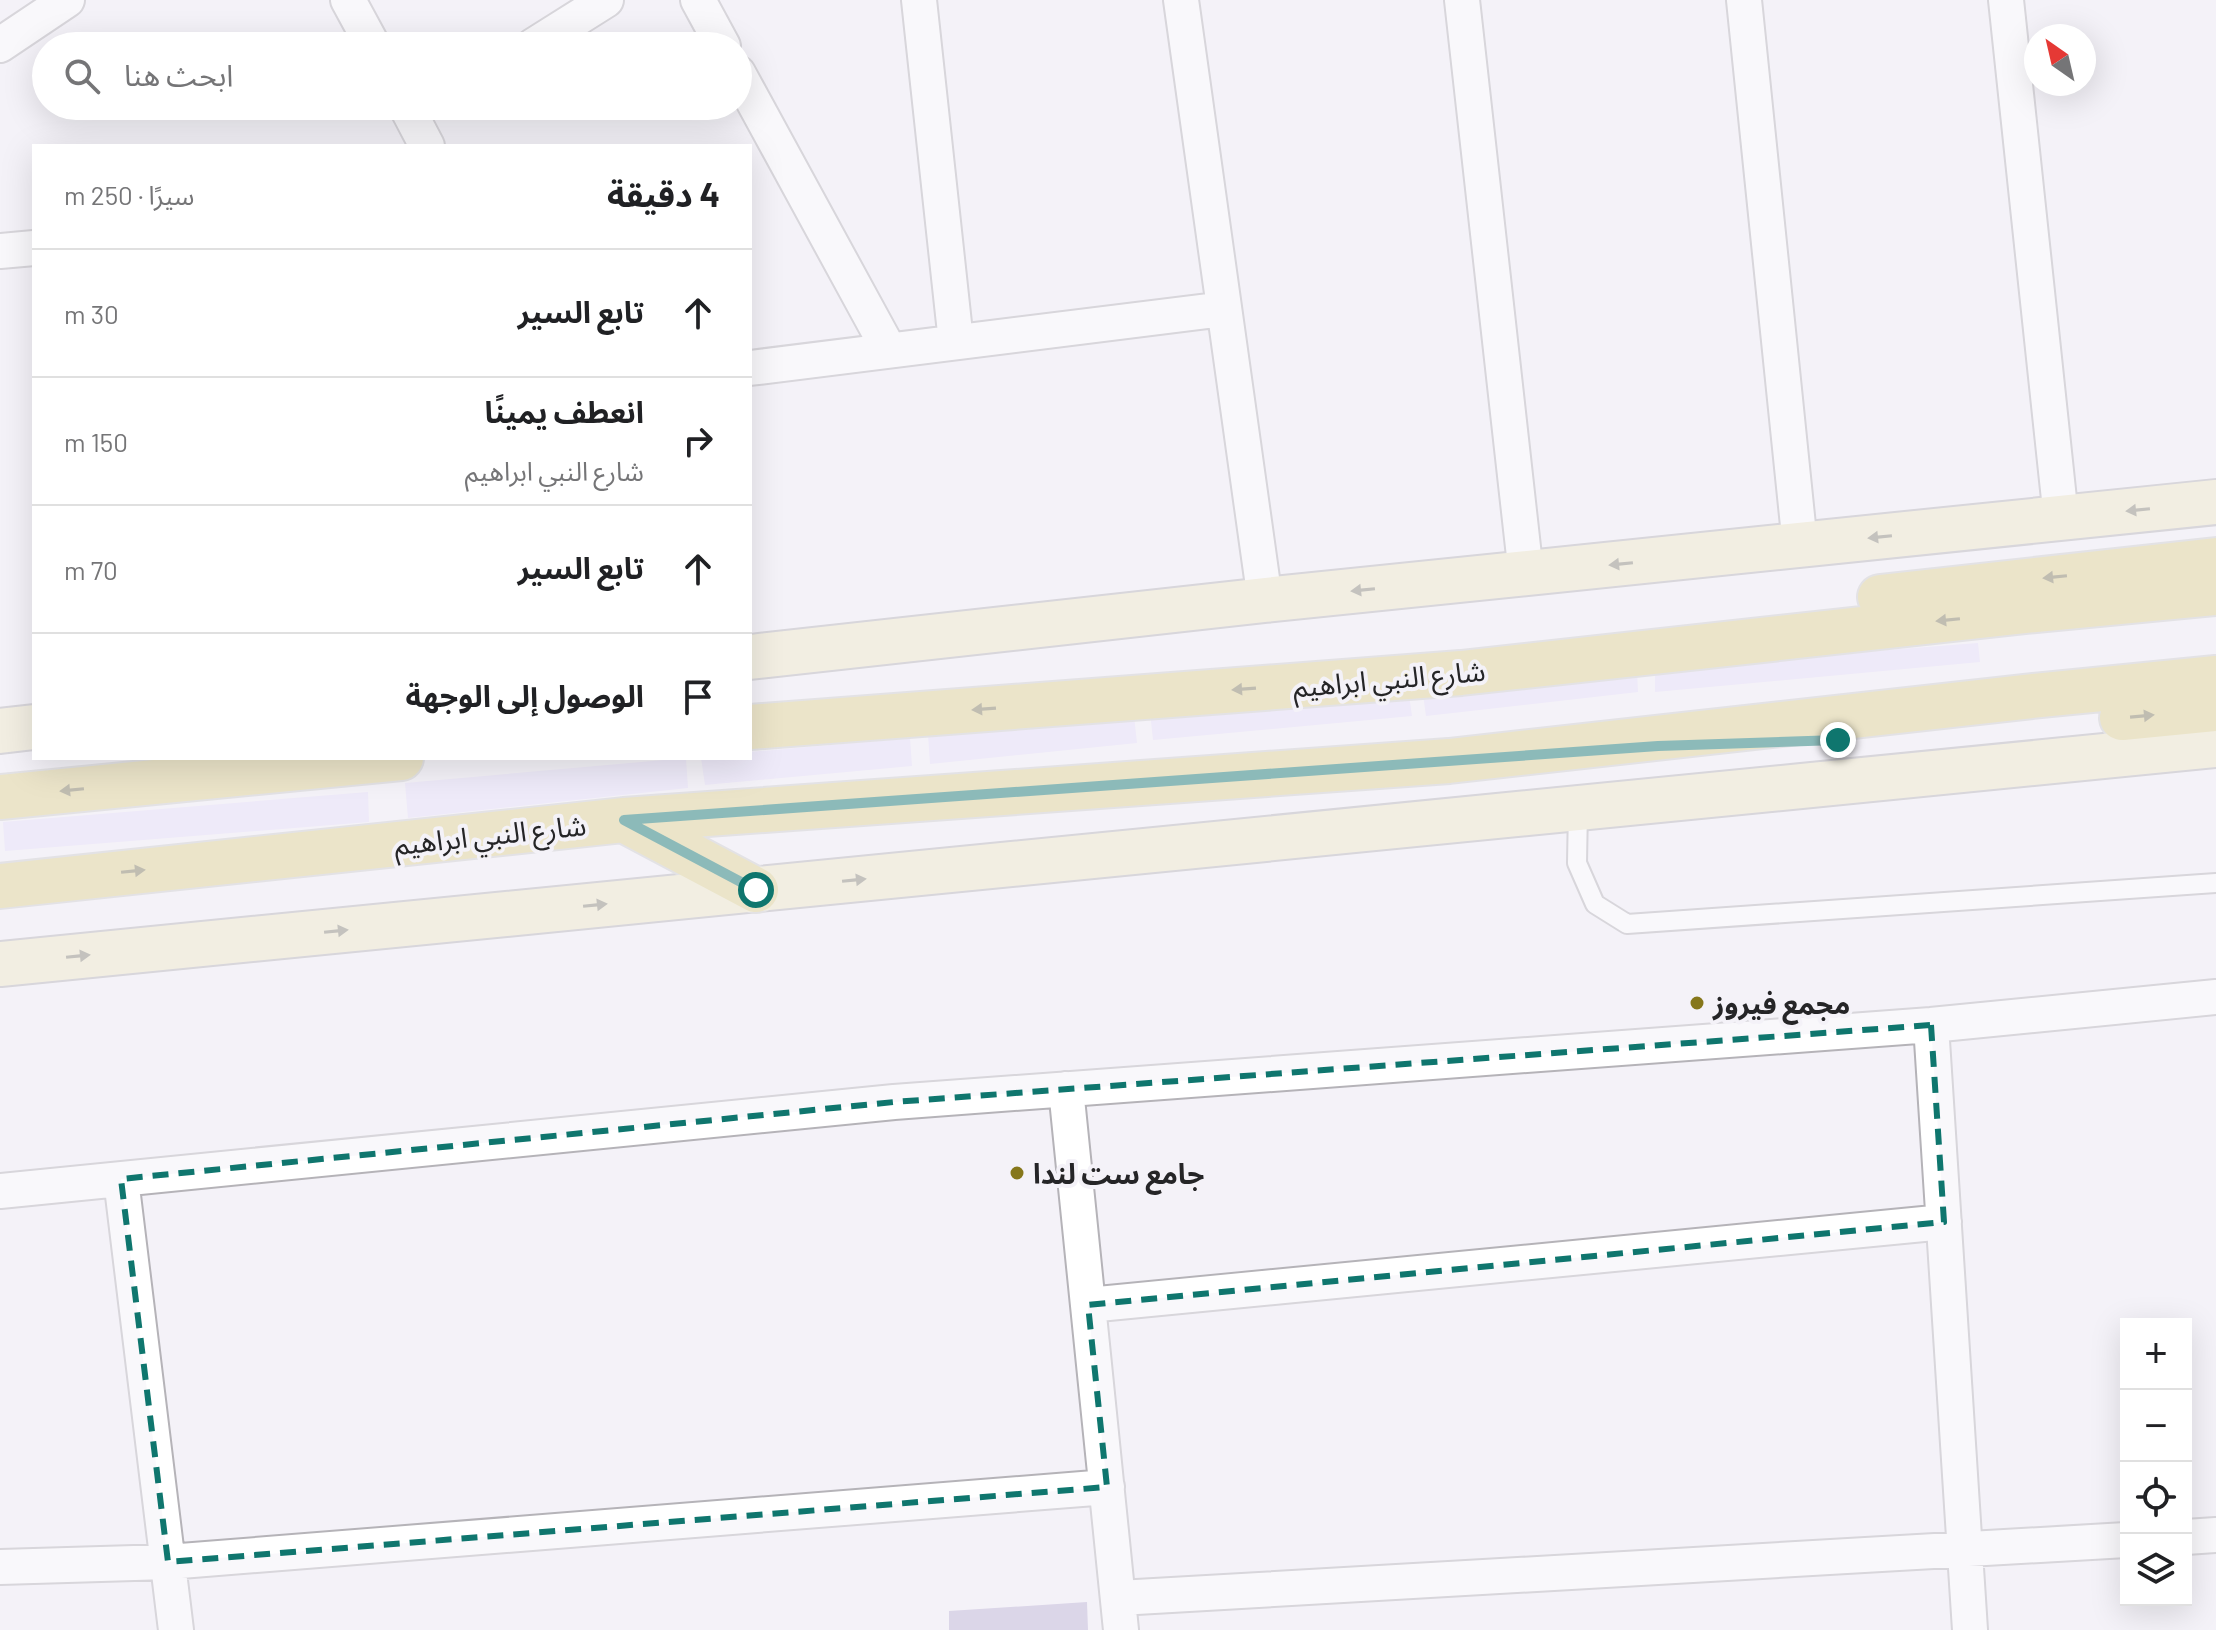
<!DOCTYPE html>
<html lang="ar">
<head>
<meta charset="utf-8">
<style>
  :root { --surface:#fff; --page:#f2f2f2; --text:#202124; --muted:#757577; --line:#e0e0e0 }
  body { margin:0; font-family:Barlow,"Noto Sans Arabic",sans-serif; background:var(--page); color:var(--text); direction:rtl }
  .controls { position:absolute; right:24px; bottom:24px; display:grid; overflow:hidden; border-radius:0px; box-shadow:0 8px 32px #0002 }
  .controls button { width:72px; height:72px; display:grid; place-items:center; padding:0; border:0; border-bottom:2px solid var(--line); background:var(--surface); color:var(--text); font:40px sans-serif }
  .compass { position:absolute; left:2024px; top:24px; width:72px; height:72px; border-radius:50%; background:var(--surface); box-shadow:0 8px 32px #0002; rotate:326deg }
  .stop { position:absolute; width:24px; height:24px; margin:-18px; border:6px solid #0f766e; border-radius:50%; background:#fff }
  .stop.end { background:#0f766e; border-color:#fff; box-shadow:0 2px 8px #0008 }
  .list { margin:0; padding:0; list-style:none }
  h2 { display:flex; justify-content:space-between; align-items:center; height:104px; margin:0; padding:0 32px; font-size:34px }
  h2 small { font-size:26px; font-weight:400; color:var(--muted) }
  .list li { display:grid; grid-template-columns:52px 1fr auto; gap:24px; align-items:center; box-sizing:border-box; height:128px; padding:0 32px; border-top:2px solid var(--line) }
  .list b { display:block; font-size:30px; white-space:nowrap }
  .list p { margin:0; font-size:26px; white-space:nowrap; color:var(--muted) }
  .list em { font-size:26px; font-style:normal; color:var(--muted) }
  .icon { flex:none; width:44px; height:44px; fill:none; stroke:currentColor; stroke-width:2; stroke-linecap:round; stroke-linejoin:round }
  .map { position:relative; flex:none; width:2216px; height:1630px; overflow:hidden; direction:ltr }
  .search { position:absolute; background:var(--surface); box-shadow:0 8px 32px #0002; left:32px; top:32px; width:720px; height:88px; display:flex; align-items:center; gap:20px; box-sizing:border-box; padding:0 28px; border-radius:44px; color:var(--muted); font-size:30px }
  .panel { position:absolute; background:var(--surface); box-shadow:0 8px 32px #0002; left:32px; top:144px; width:720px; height:616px; border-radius:0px; direction:rtl }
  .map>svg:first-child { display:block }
  .green { fill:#e7dffa }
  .building { fill:#bdb3d6 }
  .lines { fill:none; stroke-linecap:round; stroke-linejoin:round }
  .lane-casing { stroke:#b5b3b8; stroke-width:22 }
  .street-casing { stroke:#b5b3b8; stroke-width:38 }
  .secondary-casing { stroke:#b5b3b8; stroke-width:48 }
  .primary-casing { stroke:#cfcfcf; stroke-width:48 }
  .lane { stroke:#fff; stroke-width:18 }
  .street { stroke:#fff; stroke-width:34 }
  .secondary { stroke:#efe9c8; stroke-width:44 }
  .primary { stroke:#dfd391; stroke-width:44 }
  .oneway { fill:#8a8778 }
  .oneway2 { fill:#827c5c }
  .route { stroke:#0f766e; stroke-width:10 }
  .marked { fill:none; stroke:#0f766e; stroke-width:6; stroke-dasharray:16 10; stroke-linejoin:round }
  .poi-dot { fill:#86771b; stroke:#f4f2f8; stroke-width:3 }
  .labels { text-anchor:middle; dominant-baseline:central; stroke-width:8; stroke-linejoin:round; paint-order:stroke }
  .street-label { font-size:28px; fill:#252527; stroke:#f4f2f8 }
  .poi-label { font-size:28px; font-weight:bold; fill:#252527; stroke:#f4f2f8; text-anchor:start }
</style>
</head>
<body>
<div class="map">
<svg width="2216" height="1630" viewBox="0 0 2216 1630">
  <rect width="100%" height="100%" fill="#f4f2f8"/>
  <path class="green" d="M1978,643L1980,662L1655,692V668Z
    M1637,671L1638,692L1426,716L1422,687Z
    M1408,688L1412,716L1153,740L1150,712Z
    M1134,716L1137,743L930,764L928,734Z
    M910,738L912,766L705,785L701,758H750V752Z
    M686,758L688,788L408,818L405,783Z
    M368,792L369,822L5,851L3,822Z"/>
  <path class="building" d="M1087,1602L1088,1630H949V1611Z"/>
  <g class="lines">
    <g class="lane-casing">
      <path id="lane" d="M1578,808L1577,863L1595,904L1627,924L2216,883"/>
    </g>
    <g class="street-casing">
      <path id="street" d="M348,0L373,46
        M698,0L723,46
        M919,0L956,342
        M1181,0L1265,600
        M1462,0L1526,574
        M1744,0L1800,545
        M2006,0L2061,518
        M0,45L67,0
        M533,46L606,0
        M738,73L889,350
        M406,106L427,146
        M0,251L34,248
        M750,368L1224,309
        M1931,1025L1970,1630
        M1066,1089L1121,1630
        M121,1179L176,1630
        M0,1191L894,1102L1931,1025L2216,997
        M1088,1305L1944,1222
        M2186,1537L2216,1535
        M0,1567L168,1562L1107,1487
        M1119,1598L2126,1540"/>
    </g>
    <g class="secondary-casing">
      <path id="secondary" d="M750,657L1265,600L2216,502
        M0,731L34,727
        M0,964L2216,745"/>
    </g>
    <g class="primary-casing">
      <path id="primary" d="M1880,597L2216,560
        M2122,718L2216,709
        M750,727L1461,673L2026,611L2216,593
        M0,797L401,758
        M624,820L756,890
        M0,886L624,820L1449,761L2032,696L2216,678"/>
    </g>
    <use href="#lane" class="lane"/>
    <use href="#street" class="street"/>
    <use href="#secondary" class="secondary"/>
    <use href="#primary" class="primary"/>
  </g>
  <defs><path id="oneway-solid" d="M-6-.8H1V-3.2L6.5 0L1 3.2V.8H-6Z" transform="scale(2)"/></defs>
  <g class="oneway">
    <use href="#oneway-solid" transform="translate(2138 510) rotate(174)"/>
    <use href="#oneway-solid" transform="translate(1880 537) rotate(174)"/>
    <use href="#oneway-solid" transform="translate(1621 564) rotate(174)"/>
    <use href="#oneway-solid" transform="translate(1363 590) rotate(174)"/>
    <use href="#oneway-solid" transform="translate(854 880) rotate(-6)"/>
    <use href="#oneway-solid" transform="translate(595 905) rotate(-6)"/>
    <use href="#oneway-solid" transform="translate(336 931) rotate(-6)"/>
    <use href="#oneway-solid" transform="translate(78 956) rotate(-6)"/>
  </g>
  <g class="oneway2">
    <use href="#oneway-solid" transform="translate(2055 577) rotate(174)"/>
    <use href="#oneway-solid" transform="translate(1948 620) rotate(174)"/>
    <use href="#oneway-solid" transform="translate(1244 689) rotate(176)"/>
    <use href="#oneway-solid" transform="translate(984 709) rotate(176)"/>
    <use href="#oneway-solid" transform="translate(2142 716) rotate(-5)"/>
    <use href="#oneway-solid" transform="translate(72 790) rotate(174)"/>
    <use href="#oneway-solid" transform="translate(133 871) rotate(-6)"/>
  </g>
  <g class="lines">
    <path class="route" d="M756,890L624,820L1658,746L1838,740"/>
  </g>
  <path d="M0 0H2216V1630H0ZM1931,1025L1944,1222L1088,1305L1107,1487L168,1562L121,1179L894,1102Z" fill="#f4f2f8" fill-opacity=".55" fill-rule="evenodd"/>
  <path class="marked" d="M1931,1025L1944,1222L1088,1305L1107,1487L168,1562L121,1179L894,1102Z"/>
  <g class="poi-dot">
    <circle cx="1697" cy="1003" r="8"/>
    <circle cx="1017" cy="1173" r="8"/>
  </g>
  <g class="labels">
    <g class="street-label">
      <text transform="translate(1389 678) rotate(-5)">شارع النبي ابراهيم</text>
      <text transform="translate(490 834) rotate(-6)">شارع النبي ابراهيم</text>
    </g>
    <g class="poi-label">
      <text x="1713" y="1003">مجمع فيروز</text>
      <text x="1033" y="1173">جامع ست لندا</text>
    </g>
  </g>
</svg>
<div class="controls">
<button>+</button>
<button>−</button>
<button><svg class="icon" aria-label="locate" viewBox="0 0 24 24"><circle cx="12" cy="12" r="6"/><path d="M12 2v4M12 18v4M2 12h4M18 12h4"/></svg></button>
<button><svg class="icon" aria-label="layers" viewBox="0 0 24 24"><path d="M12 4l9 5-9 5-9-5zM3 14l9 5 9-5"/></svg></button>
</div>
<svg class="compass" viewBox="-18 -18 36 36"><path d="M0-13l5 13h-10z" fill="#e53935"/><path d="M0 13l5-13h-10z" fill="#757577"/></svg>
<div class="stop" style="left:756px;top:890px"></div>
<div class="stop end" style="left:1838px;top:740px"></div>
<div class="search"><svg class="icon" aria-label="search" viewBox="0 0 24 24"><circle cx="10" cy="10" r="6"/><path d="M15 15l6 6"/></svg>ابحث هنا</div>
<section class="panel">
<h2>4 دقيقة<small>سيرًا · 250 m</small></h2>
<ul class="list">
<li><svg class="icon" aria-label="ahead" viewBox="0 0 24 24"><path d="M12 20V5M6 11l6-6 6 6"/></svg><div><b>تابع السير</b></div><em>30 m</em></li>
<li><svg class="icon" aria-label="right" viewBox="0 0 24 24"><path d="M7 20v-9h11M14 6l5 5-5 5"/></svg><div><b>انعطف يمينًا</b><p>شارع النبي ابراهيم</p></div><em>150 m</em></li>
<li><svg class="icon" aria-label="ahead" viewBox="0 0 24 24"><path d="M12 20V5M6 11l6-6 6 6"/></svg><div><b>تابع السير</b></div><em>70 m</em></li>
<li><svg class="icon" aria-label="arrive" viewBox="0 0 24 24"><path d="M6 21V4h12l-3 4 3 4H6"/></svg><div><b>الوصول إلى الوجهة</b></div></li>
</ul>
</section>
</div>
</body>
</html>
